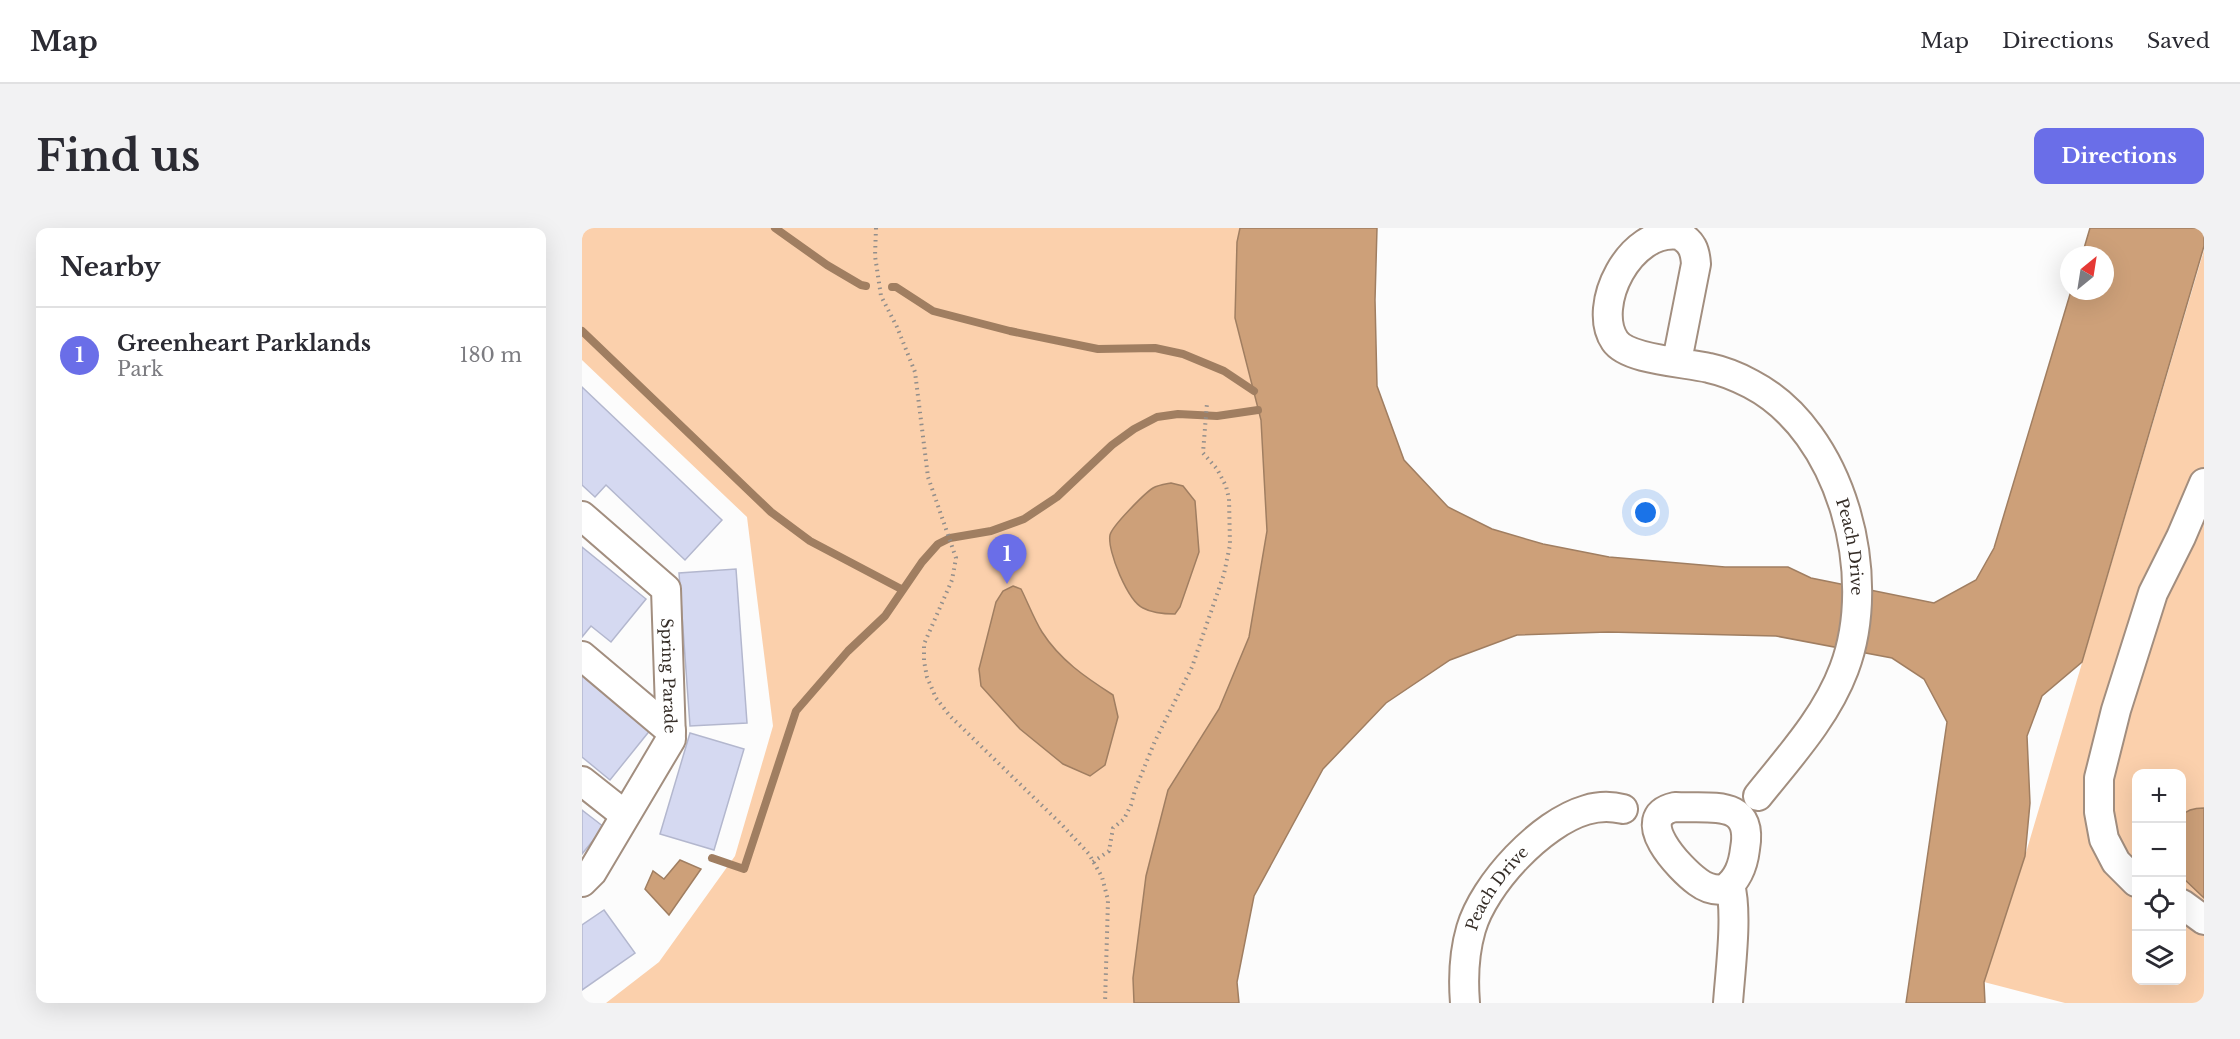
<!DOCTYPE html>
<html lang="en">
<head>
<meta charset="utf-8">
<style>
  :root { --surface:#fff; --page:#f2f2f3; --text:#2b2b33; --muted:#7c7c81; --line:#e1e1e2; --accent:#6a6ee8 }
  body { margin:0; font-family:"Libre Baskerville",serif; background:var(--page); color:var(--text) }
  .controls { position:absolute; right:18px; bottom:18px; display:grid; overflow:hidden; border-radius:12px; box-shadow:0 6px 24px #0002 }
  .controls button { width:54px; height:54px; display:grid; place-items:center; padding:0; border:0; border-bottom:2px solid var(--line); background:var(--surface); color:var(--text); font:30px sans-serif }
  .compass { position:absolute; left:1478px; top:18px; width:54px; height:54px; border-radius:50%; background:var(--surface); box-shadow:0 6px 24px #0002; rotate:30deg }
  .you { position:absolute; left:1064px; top:285px; width:21px; height:21px; margin:-15px; border:4px solid #fff; border-radius:50%; background:#1a73e8; box-shadow:0 0 0 9px #1a73e833 }
  .badge { display:grid; place-items:center; width:39px; height:39px; border-radius:50%; background:var(--accent); color:#fff; font-size:20px; font-weight:700 }
  .pin { position:absolute; translate:-50% -50px; filter:drop-shadow(0 2px 3px #0008) }
  .pin::after { content:''; position:absolute; top:32px; width:21px; height:18px; background:inherit; clip-path:polygon(0 0,100% 0,50% 100%) }
  .list { margin:0; padding:0; list-style:none }
  h2 { display:flex; justify-content:space-between; align-items:center; height:78px; margin:0; padding:0 24px; font-size:26px }
  h2 small { font-size:20px; font-weight:400; color:var(--muted) }
  .list li { display:grid; grid-template-columns:39px 1fr auto; gap:18px; align-items:center; box-sizing:border-box; height:96px; padding:0 24px; border-top:2px solid var(--line) }
  .list b { display:block; font-size:22px; white-space:nowrap }
  .list p { margin:0; font-size:20px; white-space:nowrap; color:var(--muted) }
  .list em { font-size:20px; font-style:normal; color:var(--muted) }
  .icon { flex:none; width:33px; height:33px; fill:none; stroke:currentColor; stroke-width:2; stroke-linecap:round; stroke-linejoin:round }
  .map { position:relative; flex:none; width:1622px; height:775px; overflow:hidden; border-radius:12px }
  header { display:flex; align-items:center; gap:36px; box-sizing:border-box; height:84px; padding:0 30px; background:var(--surface); border-bottom:2px solid var(--line) }
  header strong { font-size:28px }
  nav { display:flex; gap:33px; margin-inline-start:auto; font-size:21px }
  .intro { display:flex; align-items:center; justify-content:space-between; box-sizing:border-box; height:144px; padding:0 36px }
  h1 { margin:0; font-size:42px }
  .button { padding:15px 27px; border-radius:12px; background:var(--accent); color:#fff; font-size:21px; font-weight:700 }
  main { display:flex; gap:36px; padding:0 36px }
  aside { flex:1; background:var(--surface); border-radius:12px; box-shadow:0 6px 24px #0002 }
  .map>svg:first-child { display:block }
  .green { fill:#fbd0ac; fill-rule:evenodd }
  .water { fill:#cda079; stroke:#a07e61; stroke-width:1.5 }
  .lines { fill:none; stroke-linecap:round; stroke-linejoin:round }
  .stream { stroke:#a07e61; stroke-width:8 }
  .building { fill:#d5d9f1; stroke:#b3b7ce; stroke-width:1.5 }
  .minor-casing { stroke:#a28e7f; stroke-width:32 }
  .path { stroke:#928e8b; stroke-width:4; stroke-dasharray:1.5 4.5; stroke-linecap:butt }
  .minor { stroke:#fff; stroke-width:28 }
  .labels { text-anchor:middle; dominant-baseline:central; stroke-width:5; stroke-linejoin:round; paint-order:stroke }
  .street-label { font-size:16px; fill:#362e28; stroke:#fff }
</style>
</head>
<body>
<header>
<strong>Map</strong>
<nav><a>Map</a><a>Directions</a><a>Saved</a></nav>
</header>
<div class="intro"><h1>Find us</h1><a class="button">Directions</a></div>
<main>
<aside>
<h2>Nearby<small></small></h2>
<ul class="list">
<li><span class="badge">1</span><div><b>Greenheart Parklands</b><p>Park</p></div><em>180 m</em></li>
</ul>
</aside>
<div class="map">
<svg width="1622" height="775" viewBox="0 0 1622 775">
  <rect width="100%" height="100%" fill="#fcfcfc"/>
  <path class="green" d="M0,0H658L655,14L653,90L679,192L685,303L667,409L637,481L586,562L564,648L551,750L552,775H24L77,734L153,628L191,498L165,289L0,132Z
    M1622,22V775H1483L1402,754L1443,628ZM1554,546H1600V752H1554Z"/>
  <path class="water" d="M658,0H795L793,72L795,158L822,232L866,279L910,301L961,316L1027,329L1143,339H1206L1229,350L1352,375L1394,352L1412,320L1489,63H1523V27H1500L1508,0H1622V18L1500,434L1460,468L1445,508L1448,575L1443,628L1402,754L1403,775H1324L1365,494L1342,451L1310,430L1194,408L1026,404L935,407L868,432L804,475L741,541L672,668L655,754L657,775H552L551,750L564,648L586,562L637,481L667,409L685,303L679,192L653,90L655,14Z
    M589,255L601,258L613,273L617,324L598,379L593,386C583,386 570,385 561,380C546,373 525,323 528,307C530,298 563,265 571,260C576,257 584,256 589,255Z
    M431,358L439,361C446,375 452,391 460,404C478,432 503,449 531,467L536,489L523,537L508,548L481,536L438,501L399,458L397,441L414,374L421,363Z
    M1622,580V670L1600,649V588C1604,582 1614,580 1622,580Z
    M98,632L119,641L87,687L63,661L71,643L82,651Z"/>
  <g class="lines">
    <path class="stream" d="M193,0L245,37L279,57L284,58
      M310,59H314L351,83L428,103L516,121L573,120L601,126L642,143L672,163
      M0,103L189,284L228,313L321,362
      M130,630L162,641L214,483L266,423L303,388L340,334L356,316L368,310L409,303L442,291L475,269L530,217L552,201L575,189L596,186L635,188L676,182"/>
  </g>
  <path class="building" d="M0,159L140,292L103,332L24,257L13,269L0,257Z
    M0,319L64,371L29,414L9,398L0,409Z
    M154,341L165,495L108,498L97,345Z
    M0,445L69,501L28,552L0,529Z
    M108,505L162,521L132,622L78,606Z
    M0,582L22,599L0,626Z
    M22,682L53,725L0,762V697Z"/>
  <g class="lines">
    <g class="minor-casing">
      <g id="minor">
        <path id="s1" d="M1095,133L1114,36C1113,22 1110,14 1097,7C1048,0 1009,78 1033,113C1046,132 1103,134 1127,140C1141,143 1156,149 1169,156C1261,204 1297,349 1262,441C1244,489 1208,528 1176,568"/>
        <path id="s2" d="M0,288L84,361L89,511L10,644L0,654"/>
        <path d="M0,428L89,503"/>
        <path d="M0,553L43,587"/>
        <path d="M1093,579C1128,581 1172,570 1163,621C1161,638 1156,651 1143,661C1133,663 1124,660 1116,654C1098,641 1048,589 1093,579Z"/>
        <path d="M1554,654L1534,634L1522,611L1517,584V550L1534,482L1571,365L1599,309L1622,255"/>
        <path d="M1600,676L1622,692"/>
        <path id="s3" d="M883,775C881,750 882,725 889,701C902,656 959,595 1004,582C1017,578 1029,578 1041,581"/>
        <path d="M1146,775C1148,745 1156,685 1148,657"/>
      </g>
    </g>
    <path class="path" d="M294,0L293,28L299,68L315,99L333,144L346,249L374,330L370,352L342,416V433L345,449L354,470L368,488L480,597L507,626L520,649L526,672L523,775
      M511,634L527,623L531,600L542,591L549,577L553,562L573,513L610,439L642,346L648,317L647,271L644,258L635,241L621,225L625,175"/>
    <use href="#minor" class="minor"/>
  </g>
  <g class="labels">
    <g class="street-label">
      <text stroke="none"><textPath href="#s1" startOffset="624">Peach Drive</textPath></text>
      <text stroke="none"><textPath href="#s2" startOffset="198">Spring Parade</textPath></text>
      <text stroke="none"><textPath href="#s3" startOffset="123">Peach Drive</textPath></text>
    </g>
  </g>
</svg>
<div class="controls">
<button>+</button>
<button>−</button>
<button><svg class="icon" aria-label="locate" viewBox="0 0 24 24"><circle cx="12" cy="12" r="6"/><path d="M12 2v4M12 18v4M2 12h4M18 12h4"/></svg></button>
<button><svg class="icon" aria-label="layers" viewBox="0 0 24 24"><path d="M12 4l9 5-9 5-9-5zM3 14l9 5 9-5"/></svg></button>
</div>
<svg class="compass" viewBox="-18 -18 36 36"><path d="M0-13l5 13h-10z" fill="#e53935"/><path d="M0 13l5-13h-10z" fill="#7c7c81"/></svg>
<div class="you"></div>
<div class="pin badge" style="left:425px;top:356px">1</div>
</div>
</main>
</body>
</html>
